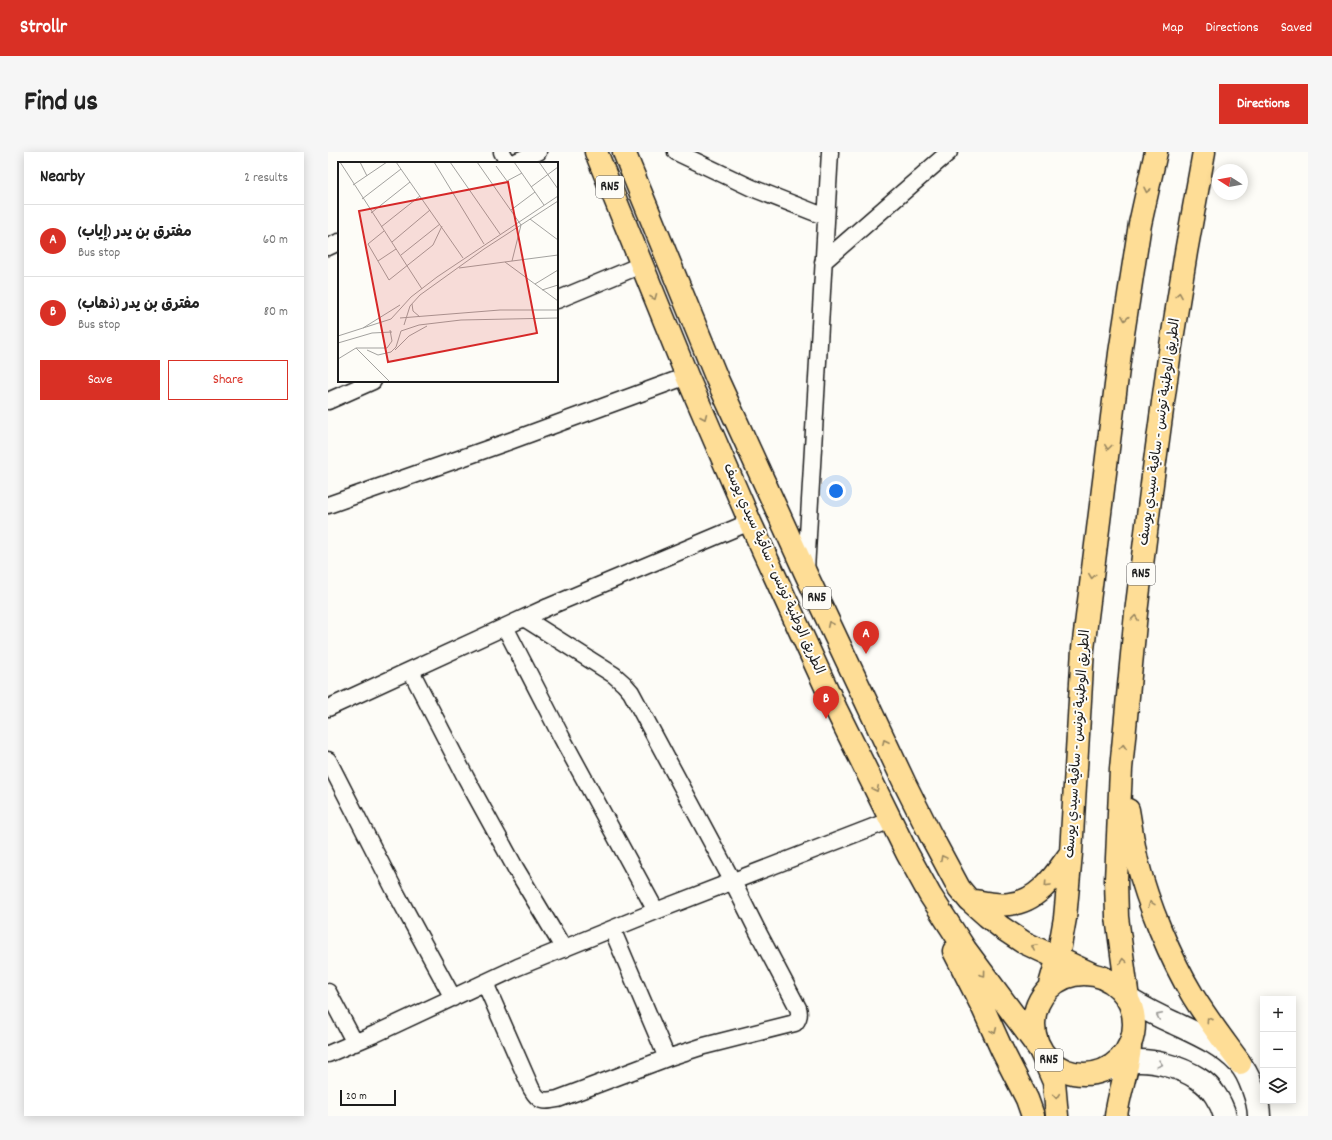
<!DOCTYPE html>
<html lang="en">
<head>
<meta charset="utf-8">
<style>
  :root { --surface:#fff; --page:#f6f6f6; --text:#222; --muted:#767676; --line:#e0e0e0; --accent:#d93025 }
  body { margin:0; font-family:Dekko,"Playpen Sans Arabic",sans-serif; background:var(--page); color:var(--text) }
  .controls { position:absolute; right:12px; bottom:12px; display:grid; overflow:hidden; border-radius:0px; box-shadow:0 2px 10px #0003 }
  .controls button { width:36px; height:36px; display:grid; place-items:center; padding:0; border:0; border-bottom:1px solid var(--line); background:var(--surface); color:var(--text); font:20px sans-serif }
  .compass { position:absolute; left:884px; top:12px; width:36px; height:36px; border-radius:50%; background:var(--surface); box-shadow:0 2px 10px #0003; rotate:281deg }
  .scale { position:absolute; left:12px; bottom:10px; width:56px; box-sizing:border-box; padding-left:4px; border:2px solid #1c1c1c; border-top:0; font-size:11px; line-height:14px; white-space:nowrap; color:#1c1c1c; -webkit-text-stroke:3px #fdfcf7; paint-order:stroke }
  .you { position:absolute; left:508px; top:339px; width:14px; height:14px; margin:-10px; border:3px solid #fff; border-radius:50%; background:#1a73e8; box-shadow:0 0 0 6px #1a73e833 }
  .badge { display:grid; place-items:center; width:26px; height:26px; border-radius:50%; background:var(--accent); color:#fff; font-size:13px; font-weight:700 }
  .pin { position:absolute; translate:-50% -33px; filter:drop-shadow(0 1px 2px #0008) }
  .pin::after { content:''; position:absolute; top:21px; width:14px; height:12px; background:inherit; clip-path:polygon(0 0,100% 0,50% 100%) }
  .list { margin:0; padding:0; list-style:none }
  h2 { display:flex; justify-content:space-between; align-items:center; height:52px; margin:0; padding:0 16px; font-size:17px }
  h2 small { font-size:13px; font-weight:400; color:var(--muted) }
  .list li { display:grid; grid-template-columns:26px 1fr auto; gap:12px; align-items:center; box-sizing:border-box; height:72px; padding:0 16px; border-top:1px solid var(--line) }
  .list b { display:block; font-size:15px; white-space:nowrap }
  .list p { margin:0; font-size:13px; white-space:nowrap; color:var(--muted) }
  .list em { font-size:13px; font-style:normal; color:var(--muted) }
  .actions { display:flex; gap:8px; padding:12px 16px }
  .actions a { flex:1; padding:9px 0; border:1px solid var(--accent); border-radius:0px; text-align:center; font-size:14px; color:var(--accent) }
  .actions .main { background:var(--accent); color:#fff }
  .icon { flex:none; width:22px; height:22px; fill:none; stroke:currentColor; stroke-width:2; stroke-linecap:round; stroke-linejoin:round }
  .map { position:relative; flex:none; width:980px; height:964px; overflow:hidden; border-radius:0px }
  header { display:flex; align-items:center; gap:24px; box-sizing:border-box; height:56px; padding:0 20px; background:var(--accent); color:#fff }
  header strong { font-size:19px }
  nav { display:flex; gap:22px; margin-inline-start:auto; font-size:14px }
  .intro { display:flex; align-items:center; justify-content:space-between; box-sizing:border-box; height:96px; padding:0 24px }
  h1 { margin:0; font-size:28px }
  .button { padding:10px 18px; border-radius:0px; background:var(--accent); color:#fff; font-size:14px; font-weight:700 }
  main { display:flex; gap:24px; padding:0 24px }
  aside { flex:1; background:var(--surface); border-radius:0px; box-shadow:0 2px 10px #0003 }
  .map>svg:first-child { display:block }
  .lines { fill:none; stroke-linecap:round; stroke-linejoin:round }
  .minor-casing { stroke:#1c1c1c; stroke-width:19 }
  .secondary-casing { stroke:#1c1c1c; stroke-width:25 }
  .primary-casing { stroke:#1c1c1c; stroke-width:25 }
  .trunk-casing { stroke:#1c1c1c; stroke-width:25 }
  .minor { stroke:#fdfcf7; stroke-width:16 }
  .secondary { stroke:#fdfcf7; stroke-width:22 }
  .primary { stroke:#fedd96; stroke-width:22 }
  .trunk { stroke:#fedd96; stroke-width:22 }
  .oneway { stroke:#98865f }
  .oneway2 { stroke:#989794 }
  .labels { text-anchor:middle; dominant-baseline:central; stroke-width:4; stroke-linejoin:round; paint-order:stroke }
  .shield { fill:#fdfcf7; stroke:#605f5e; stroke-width:1 }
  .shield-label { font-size:13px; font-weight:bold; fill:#1c1c1c }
  .street-label { font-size:14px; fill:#1c1c1c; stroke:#fdfcf7 }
  .inset-road { fill:none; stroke:#a3a29f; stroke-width:1 }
  .view { fill:#d62828; fill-opacity:0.15; stroke:#d62828; stroke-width:2 }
  .inset-edge { fill:none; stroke:#1c1c1c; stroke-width:2 }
</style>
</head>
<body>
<header>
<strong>Strollr</strong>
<nav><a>Map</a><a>Directions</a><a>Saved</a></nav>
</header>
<div class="intro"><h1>Find us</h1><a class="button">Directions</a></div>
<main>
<aside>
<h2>Nearby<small>2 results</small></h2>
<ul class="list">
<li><span class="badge">A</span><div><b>مفترق بن يدر (إياب)</b><p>Bus stop</p></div><em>60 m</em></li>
<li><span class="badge">B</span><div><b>مفترق بن يدر (ذهاب)</b><p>Bus stop</p></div><em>80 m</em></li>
</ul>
<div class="actions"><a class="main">Save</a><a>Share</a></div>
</aside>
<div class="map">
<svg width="980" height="964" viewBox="0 0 980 964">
  <rect width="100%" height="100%" fill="#fdfcf7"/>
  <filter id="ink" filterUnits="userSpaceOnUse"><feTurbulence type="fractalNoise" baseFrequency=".025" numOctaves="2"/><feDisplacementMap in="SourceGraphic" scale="8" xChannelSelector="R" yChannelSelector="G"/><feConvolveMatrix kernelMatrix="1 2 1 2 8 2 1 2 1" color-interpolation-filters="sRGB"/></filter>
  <g filter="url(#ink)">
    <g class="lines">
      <g class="minor-casing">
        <path id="minor" d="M174,0L180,11
          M348,0L424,36L498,65
          M185,11L210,0
          M0,95L11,90
          M495,110L621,0
          M229,148L313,113
          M0,249L45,229
          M0,353L182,289L359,224
          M478,418L502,0
          M177,475L234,586L328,759
          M83,519L138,626L188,717L236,797
          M0,556L220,455L422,370
          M0,608L67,739L125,846
          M284,777L339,906
          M157,831L203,936C211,950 214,950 230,947L339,906L376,894L467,871C471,866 472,862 470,856L431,782L405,730L303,540L296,532L286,523L196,466
          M0,840L27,891
          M0,902L47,882L190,815L328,759L563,668"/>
      </g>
      <g class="secondary-casing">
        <path id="secondary" d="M800,847C815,856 830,864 846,871C869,882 893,892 911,911C921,921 931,950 931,964
          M780,917C787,915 794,911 801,910C822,906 853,915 871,927C884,935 893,950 897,964"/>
      </g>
      <g class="primary-casing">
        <path id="primary" d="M712,898L726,930L729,964
          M788,964C791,940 800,918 802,895"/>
      </g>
      <g class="trunk-casing">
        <path id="trunk" d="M268,0L359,224L422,370L508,557L579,701L602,743L637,797L712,898
          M296,0L389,227L437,332L478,422L577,632L602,682L631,736L641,748L659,764L674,776L695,790L766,823
          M800,658C803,675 805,692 809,709C820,752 842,806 865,844C879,867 896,889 912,911
          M641,748C654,750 668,754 681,752C710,750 727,723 742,702
          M626,799L655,856L674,898L699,947L705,964
          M706 872a50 50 0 1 1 100 0a50 50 0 1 1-100 0Z
          M721,836L730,805L737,766L743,701L755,497L792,201L812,72L828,0
          M800,847L789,765L788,728L793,617L808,461L825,324L841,206L858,100L876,0"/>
      </g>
      <use href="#minor" class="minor"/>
      <use href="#secondary" class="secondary"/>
      <use href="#primary" class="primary"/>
      <use href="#trunk" class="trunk"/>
    </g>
    <defs><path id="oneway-chevron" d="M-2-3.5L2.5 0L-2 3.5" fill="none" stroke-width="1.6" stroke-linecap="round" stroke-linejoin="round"/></defs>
    <g class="oneway">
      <use href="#oneway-chevron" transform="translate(819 38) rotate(102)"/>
      <use href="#oneway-chevron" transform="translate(851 143) rotate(-81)"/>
      <use href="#oneway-chevron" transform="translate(326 145) rotate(68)"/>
      <use href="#oneway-chevron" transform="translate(797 166) rotate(99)"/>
      <use href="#oneway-chevron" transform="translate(376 265) rotate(67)"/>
      <use href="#oneway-chevron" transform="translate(780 295) rotate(97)"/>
      <use href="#oneway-chevron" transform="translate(764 424) rotate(97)"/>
      <use href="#oneway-chevron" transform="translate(807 466) rotate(-84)"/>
      <use href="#oneway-chevron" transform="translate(502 472) rotate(-115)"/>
      <use href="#oneway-chevron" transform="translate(557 590) rotate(-115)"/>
      <use href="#oneway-chevron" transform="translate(795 595) rotate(-85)"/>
      <use href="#oneway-chevron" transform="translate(548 637) rotate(64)"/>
      <use href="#oneway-chevron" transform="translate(615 706) rotate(-118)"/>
      <use href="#oneway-chevron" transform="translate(719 732) rotate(133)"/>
      <use href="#oneway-chevron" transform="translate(823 752) rotate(-111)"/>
      <use href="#oneway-chevron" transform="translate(706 795) rotate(-153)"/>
      <use href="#oneway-chevron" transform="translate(795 809) rotate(-98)"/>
      <use href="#oneway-chevron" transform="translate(655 822) rotate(53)"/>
      <use href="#oneway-chevron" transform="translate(881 868) rotate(-125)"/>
      <use href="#oneway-chevron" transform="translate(666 879) rotate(66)"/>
      <use href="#oneway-chevron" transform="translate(728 944) rotate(85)"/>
    </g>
    <g class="oneway2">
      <use href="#oneway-chevron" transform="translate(831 864) rotate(-154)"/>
      <use href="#oneway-chevron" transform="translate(832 912) rotate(15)"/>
    </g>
  </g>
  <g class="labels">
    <g class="shield">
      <rect x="268" y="24" width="28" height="22" rx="3"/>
      <rect x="799" y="411" width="28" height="22" rx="3"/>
      <rect x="475" y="435" width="28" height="22" rx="3"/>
      <rect x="707" y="897" width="28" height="22" rx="3"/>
    </g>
    <g class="shield-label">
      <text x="282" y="35">RN5</text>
      <text x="813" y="422">RN5</text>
      <text x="489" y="446">RN5</text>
      <text x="721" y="908">RN5</text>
    </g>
    <g class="street-label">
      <text transform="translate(832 280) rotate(-82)">الطريق الوطنية تونس - ساقية سيدي يوسف</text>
      <text transform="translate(445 417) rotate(66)">الطريق الوطنية تونس - ساقية سيدي يوسف</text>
      <text transform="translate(750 592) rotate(-86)">الطريق الوطنية تونس - ساقية سيدي يوسف</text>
    </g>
  </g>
  <g transform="translate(10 10)">
    <rect width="220" height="220" fill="#fdfcf7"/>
    <path class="inset-road" d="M2,0L84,127M22,0L29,14M58,0L125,96M96,0L146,82M112,0L162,72M139,0L183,63L174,99M176,0L206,43M201,0L220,27M158,4L169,19L184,11M15,23L49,0M193,25L220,5M24,37L63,7M173,48L197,30M33,51L72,20M192,57L220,78M43,65L82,34M46,69L30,82L51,118L95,83L104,64M54,80L92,48M63,93L102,62M40,99L58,87M167,100L220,139M121,106L220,93M197,122L220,108M204,128L220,123M74,142L75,149L82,155M62,156L162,148H220M53,157L73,135L99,115L220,34M66,163L72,144L82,133L146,87L220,39M25,166L62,143M63,169L81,163L123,158L220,156M0,174L53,157M0,181L34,171L54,170M18,186L52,220M29,188L40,193L53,190L58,185L63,169M57,188L71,174L89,164M0,197L18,186H49L54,179L52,168"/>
    <path class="view" d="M170,20L199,171L50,200L21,49Z"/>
    <rect width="220" height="220" class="inset-edge"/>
  </g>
</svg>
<div class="controls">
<button>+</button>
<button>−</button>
<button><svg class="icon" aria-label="layers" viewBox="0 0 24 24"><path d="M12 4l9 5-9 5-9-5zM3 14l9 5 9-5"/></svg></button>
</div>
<svg class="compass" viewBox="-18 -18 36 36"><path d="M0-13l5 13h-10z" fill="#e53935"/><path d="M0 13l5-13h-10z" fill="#767676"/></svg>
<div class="scale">20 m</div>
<div class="you"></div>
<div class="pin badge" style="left:538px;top:502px">A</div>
<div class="pin badge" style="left:498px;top:567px">B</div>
</div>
</main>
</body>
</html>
